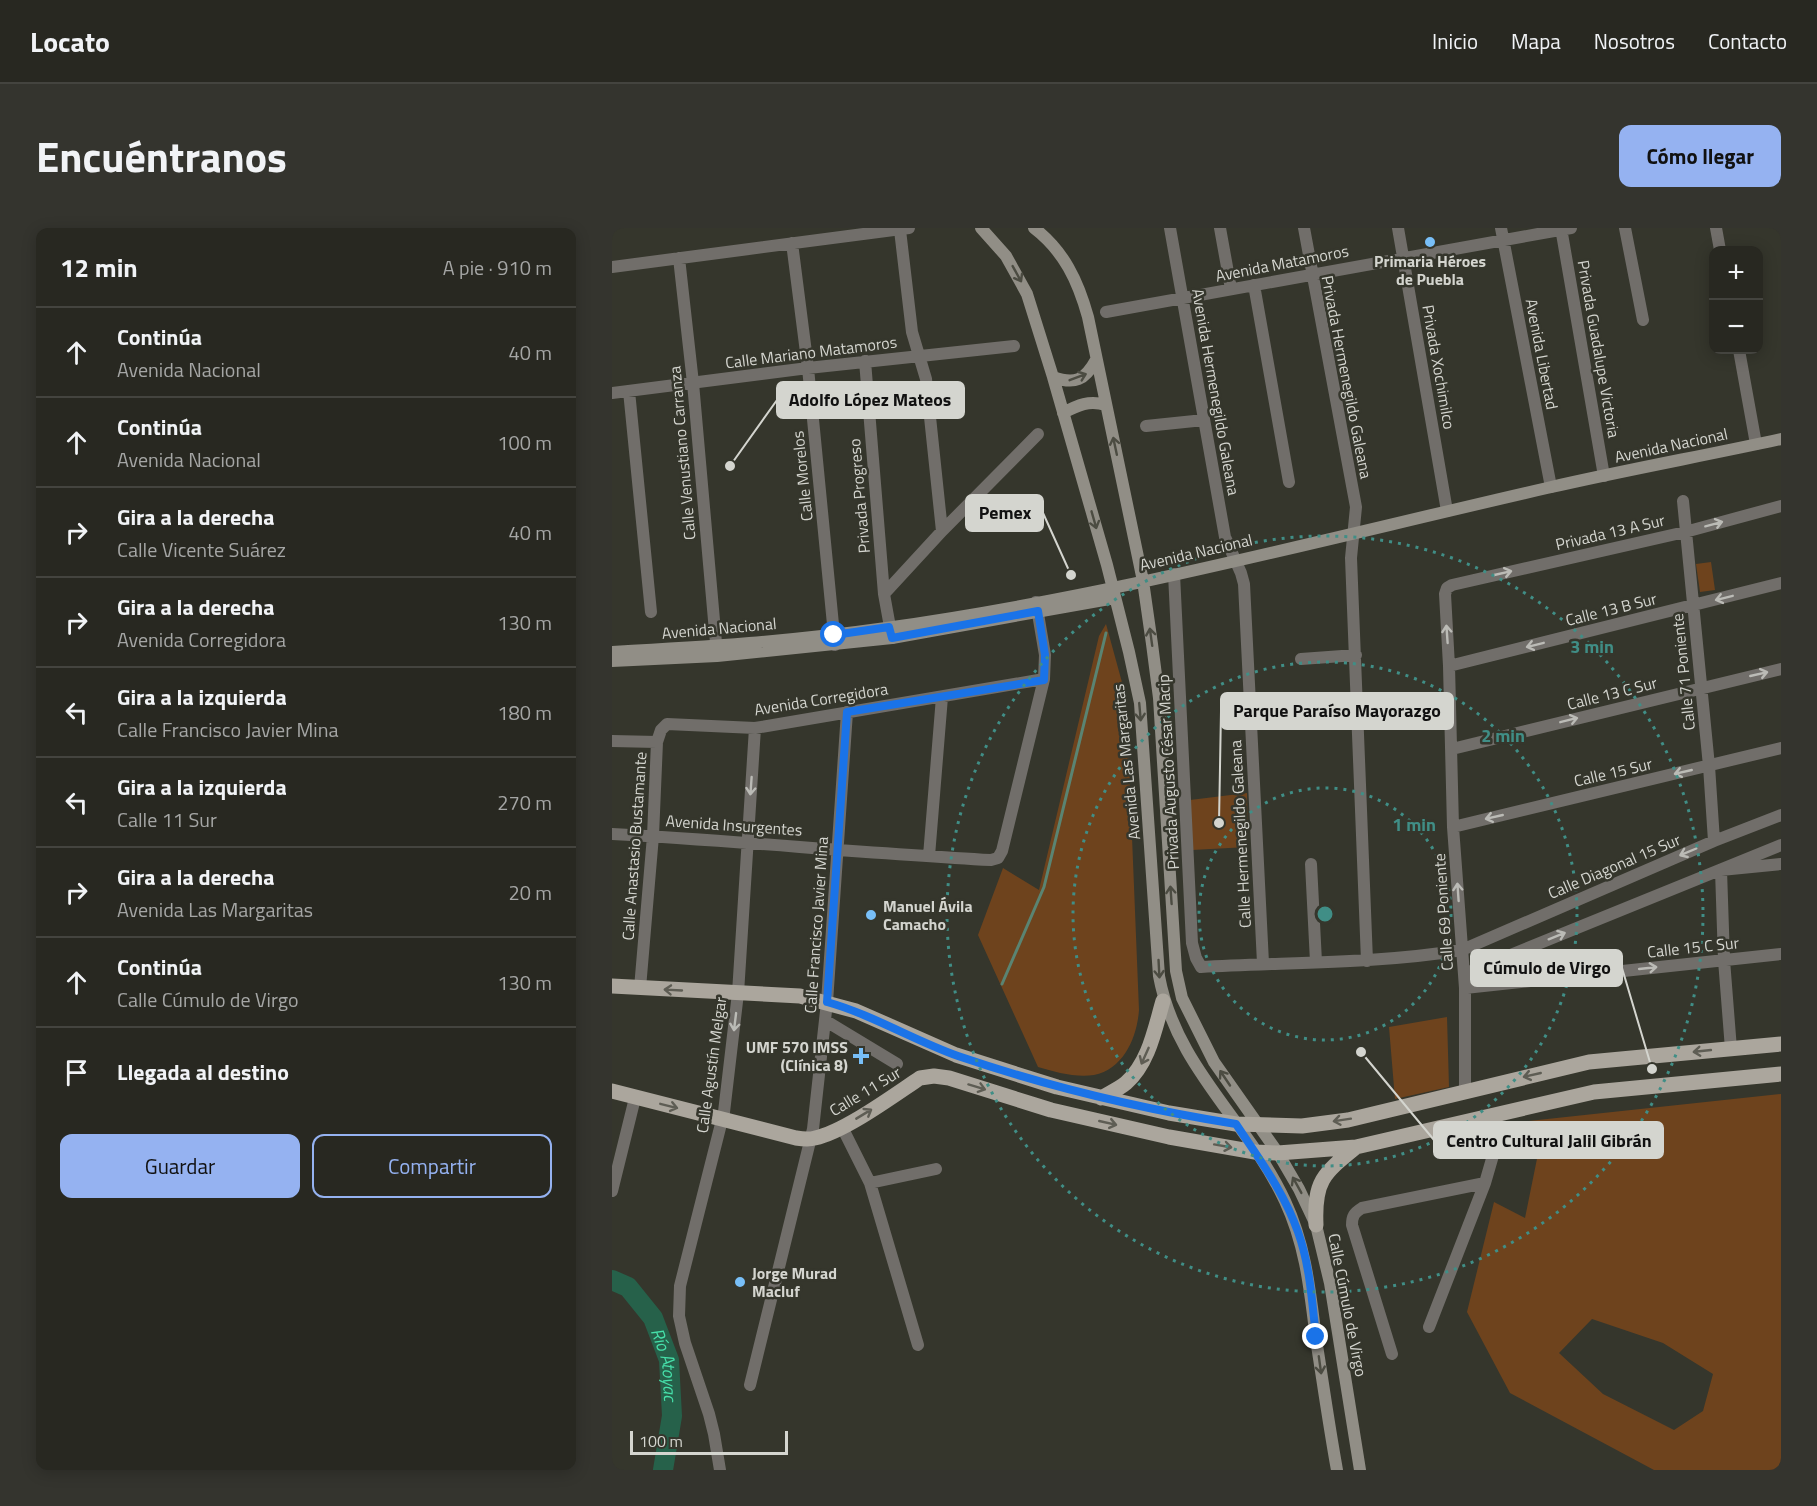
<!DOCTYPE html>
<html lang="es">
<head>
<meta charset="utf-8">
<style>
  :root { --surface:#282821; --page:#34342e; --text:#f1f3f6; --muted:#a5a6a5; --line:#44443f; --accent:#95b2f1 }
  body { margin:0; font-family:"Titillium Web",sans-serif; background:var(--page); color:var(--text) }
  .controls { position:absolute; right:18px; top:18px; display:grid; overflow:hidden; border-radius:12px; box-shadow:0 3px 15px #0003 }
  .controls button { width:54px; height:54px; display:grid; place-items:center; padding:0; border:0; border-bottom:2px solid var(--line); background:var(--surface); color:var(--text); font:30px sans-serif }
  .scale { position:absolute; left:18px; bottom:15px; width:158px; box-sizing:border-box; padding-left:6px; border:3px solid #d4d5cf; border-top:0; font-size:16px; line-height:21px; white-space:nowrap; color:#d4d5cf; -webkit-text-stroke:4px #35362c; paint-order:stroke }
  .stop { position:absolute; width:18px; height:18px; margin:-14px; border:4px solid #1a73e8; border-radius:50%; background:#fff }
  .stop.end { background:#1a73e8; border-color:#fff; box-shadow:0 2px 6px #0008 }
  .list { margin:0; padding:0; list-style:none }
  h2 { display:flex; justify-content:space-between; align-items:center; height:78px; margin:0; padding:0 24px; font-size:26px }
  h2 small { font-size:20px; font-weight:400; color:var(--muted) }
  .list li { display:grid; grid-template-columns:39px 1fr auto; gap:18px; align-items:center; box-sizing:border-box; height:90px; padding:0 24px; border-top:2px solid var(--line) }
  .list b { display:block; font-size:22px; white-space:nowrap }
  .list p { margin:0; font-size:20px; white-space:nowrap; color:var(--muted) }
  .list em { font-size:20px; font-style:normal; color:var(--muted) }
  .actions { display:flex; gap:12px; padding:18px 24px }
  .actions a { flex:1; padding:14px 0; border:2px solid var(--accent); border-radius:12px; text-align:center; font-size:21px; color:var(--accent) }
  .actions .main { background:var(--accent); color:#111 }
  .icon { flex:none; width:33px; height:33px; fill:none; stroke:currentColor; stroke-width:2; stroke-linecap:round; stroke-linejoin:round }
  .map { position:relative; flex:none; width:1169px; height:1242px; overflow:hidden; border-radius:12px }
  header { display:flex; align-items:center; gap:36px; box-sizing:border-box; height:84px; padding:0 30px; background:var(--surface); border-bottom:2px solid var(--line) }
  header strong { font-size:28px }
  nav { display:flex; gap:33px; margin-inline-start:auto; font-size:21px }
  .intro { display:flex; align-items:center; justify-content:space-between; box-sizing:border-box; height:144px; padding:0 36px }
  h1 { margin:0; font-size:42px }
  .button { padding:15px 27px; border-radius:12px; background:var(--accent); color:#111; font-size:21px; font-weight:700 }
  main { display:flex; gap:36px; padding:0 36px }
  aside { flex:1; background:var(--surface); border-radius:12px; box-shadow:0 3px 15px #0003 }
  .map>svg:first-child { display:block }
  .green { fill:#6e431d; fill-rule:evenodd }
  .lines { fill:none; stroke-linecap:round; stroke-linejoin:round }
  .stream { stroke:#5a8472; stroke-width:3 }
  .river { stroke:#26614a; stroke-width:20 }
  .minor { stroke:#716e6a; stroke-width:12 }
  .secondary { stroke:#918e86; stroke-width:12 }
  .primary { stroke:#aba69d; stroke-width:15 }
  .oneway { stroke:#4c4c42 }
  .oneway2 { stroke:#bbbbb6 }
  .oneway3 { stroke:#5e5d54 }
  .route { stroke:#1a73e8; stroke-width:8 }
  .ring { fill:none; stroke:#408e86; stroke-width:3; stroke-dasharray:3 6 }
  .poi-dot { fill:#78bff8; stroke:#35362c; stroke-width:2 }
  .labels { text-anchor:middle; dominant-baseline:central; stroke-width:5; stroke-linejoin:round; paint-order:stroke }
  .poi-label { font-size:16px; font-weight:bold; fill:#d4d5cf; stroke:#35362c; text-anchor:start }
  .street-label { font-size:16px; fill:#d4d5cf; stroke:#35362c }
  .water-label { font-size:18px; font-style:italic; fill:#46dfa9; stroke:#35362c }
  .centre { fill:#408e86; stroke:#35362c; stroke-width:3 }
  .ring-label { font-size:18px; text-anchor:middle; font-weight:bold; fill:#408e86; stroke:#35362c; stroke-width:5; stroke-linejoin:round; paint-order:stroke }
  .leader { fill:none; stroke:#d4d5cf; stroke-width:2 }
  .callout-dot { fill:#d4d5cf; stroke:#35362c; stroke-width:2 }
  .callout { fill:#d4d5cf; stroke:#d4d5cf; stroke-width:2 }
  .callout-label { font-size:18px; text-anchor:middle; font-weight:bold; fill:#111 }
</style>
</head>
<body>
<header>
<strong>Locato</strong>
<nav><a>Inicio</a><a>Mapa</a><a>Nosotros</a><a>Contacto</a></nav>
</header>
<div class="intro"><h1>Encuéntranos</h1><a class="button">Cómo llegar</a></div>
<main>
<aside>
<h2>12 min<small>A pie · 910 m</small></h2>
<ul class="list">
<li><svg class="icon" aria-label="ahead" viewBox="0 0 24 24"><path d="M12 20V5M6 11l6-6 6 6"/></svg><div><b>Continúa</b><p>Avenida Nacional</p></div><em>40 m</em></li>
<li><svg class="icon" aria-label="ahead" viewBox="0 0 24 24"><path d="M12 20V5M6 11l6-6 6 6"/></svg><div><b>Continúa</b><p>Avenida Nacional</p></div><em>100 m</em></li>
<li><svg class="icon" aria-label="right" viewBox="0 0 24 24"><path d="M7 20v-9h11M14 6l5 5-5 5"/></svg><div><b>Gira a la derecha</b><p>Calle Vicente Suárez</p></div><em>40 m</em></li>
<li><svg class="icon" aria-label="right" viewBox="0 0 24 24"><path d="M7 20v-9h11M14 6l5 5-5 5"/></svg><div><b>Gira a la derecha</b><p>Avenida Corregidora</p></div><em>130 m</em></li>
<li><svg class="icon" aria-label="left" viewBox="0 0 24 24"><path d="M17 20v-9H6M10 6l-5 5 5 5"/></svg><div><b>Gira a la izquierda</b><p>Calle Francisco Javier Mina</p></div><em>180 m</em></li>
<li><svg class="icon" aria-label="left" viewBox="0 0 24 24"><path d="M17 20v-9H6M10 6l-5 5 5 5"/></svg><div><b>Gira a la izquierda</b><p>Calle 11 Sur</p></div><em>270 m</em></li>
<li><svg class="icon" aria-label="right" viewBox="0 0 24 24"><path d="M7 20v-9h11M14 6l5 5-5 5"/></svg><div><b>Gira a la derecha</b><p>Avenida Las Margaritas</p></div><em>20 m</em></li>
<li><svg class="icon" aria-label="ahead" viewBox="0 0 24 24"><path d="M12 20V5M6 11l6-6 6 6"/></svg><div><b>Continúa</b><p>Calle Cúmulo de Virgo</p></div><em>130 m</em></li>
<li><svg class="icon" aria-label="arrive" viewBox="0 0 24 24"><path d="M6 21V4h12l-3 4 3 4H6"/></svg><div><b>Llegada al destino</b></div></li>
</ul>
<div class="actions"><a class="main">Guardar</a><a>Compartir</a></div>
</aside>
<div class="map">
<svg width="1169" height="1242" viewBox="0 0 1169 1242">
  <rect width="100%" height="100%" fill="#35362c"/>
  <path class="green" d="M1099,334L1103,362L1088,364L1084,336Z
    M494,396L511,458L515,485L527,782C525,809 512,841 482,847C464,850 443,844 426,839L366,707L391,640L427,662L487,408Z
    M635,565L636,619L580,622L578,572Z
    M835,789L837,859L783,871L777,799Z
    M1169,866V1242H1042L898,1165L855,1084L882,974L913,990L930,906L897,895ZM980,1091L1051,1115L1101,1146L1091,1183L1062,1202L991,1166L947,1125Z"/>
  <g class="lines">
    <path class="stream" d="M390,756L432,659L494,405"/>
    <path class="river" id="s1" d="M0,1052L16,1059L41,1090L57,1132L60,1188L51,1242"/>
    <path class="minor" d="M558,0L613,309L629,345L632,356L651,735
      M608,0L619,61
      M692,0L744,279L739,330L755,733
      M786,0L835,283
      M889,0L939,259
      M949,0L992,248
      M1013,0L1031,92
      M1104,0L1108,22
      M288,2L300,104L314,151L330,303
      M180,15L196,140L223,417
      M67,30L81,155L105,426
      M0,39L297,0
      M642,57L677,254
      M494,84L959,0
      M1127,122L1144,216
      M253,133L272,366L280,410
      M17,163L39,384
      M0,165L196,140L402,118
      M534,198L592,192
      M1071,273L1097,538L1102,613
      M562,346L580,715L584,730L589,739C676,734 764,736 850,722L1102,613L1169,587
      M272,366L330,303L426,206
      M689,431L744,427
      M837,438L1169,355
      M0,513L45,514
      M840,521L1169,441
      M841,599L1169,520
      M0,606C126,613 252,625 379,632L386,630L390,623L432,451L433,427L424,374
      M317,628L330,469
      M699,636L704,734
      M852,746L1169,617
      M28,760L41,608L45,514L49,502L55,496L143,500L432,451
      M853,760L1169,726
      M214,793L285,836
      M1119,821L1112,732L1109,642L1169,636
      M853,863V760L841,599L837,438L833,366L835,360L840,357L1073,304L1169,278
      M230,899L258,955L306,1117
      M258,955L324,941
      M0,963L23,870
      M817,1099L873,955L882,924L878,908L858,893
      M780,1126L740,997C740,988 742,985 750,980L873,955
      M138,1157L201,901L215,774L235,484
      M108,1242L102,1206L97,1186L73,1115L67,1088L68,1058L112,884L126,765L143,500"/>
    <path class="secondary" d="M369,0L394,28L415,66L441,149L495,337L517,424L528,475L547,748C564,840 636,893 673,973C694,1018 698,1063 704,1111C711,1155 717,1198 725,1242
      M422,0C452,23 466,53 476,89L531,353L540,416L547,470L564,743L570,770L602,834L666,925L687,961L704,997L718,1055L748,1242
      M441,149C463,157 473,152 484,132
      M451,185C466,177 477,172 494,177
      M0,424C92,419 183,413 274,400C497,369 716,310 935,260C1013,242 1091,228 1169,211
      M0,433L105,428L280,410L503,370"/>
    <path class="primary" d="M0,758L188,768L244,783L344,827L445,859L557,885L624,896L690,898L736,892L977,834L1169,816
      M0,863L184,910C190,911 197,912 203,910C232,904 281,868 308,850L322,848L337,850L439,882L557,909L643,924L666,925L744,919L982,864L1169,846
      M489,870C497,865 507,861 514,855C537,835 543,800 551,773
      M704,997C702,953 711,946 743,920"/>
  </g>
  <defs><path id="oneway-shaft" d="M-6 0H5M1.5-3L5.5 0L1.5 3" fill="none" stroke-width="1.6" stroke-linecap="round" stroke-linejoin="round" transform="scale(1.5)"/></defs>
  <g class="oneway">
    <use href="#oneway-shaft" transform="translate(405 46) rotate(61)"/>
    <use href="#oneway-shaft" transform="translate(466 149) rotate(-21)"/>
    <use href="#oneway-shaft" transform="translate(503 218) rotate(-102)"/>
    <use href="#oneway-shaft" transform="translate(482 292) rotate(74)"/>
    <use href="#oneway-shaft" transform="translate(539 409) rotate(-98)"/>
    <use href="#oneway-shaft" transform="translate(528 484) rotate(85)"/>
    <use href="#oneway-shaft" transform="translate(559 667) rotate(-94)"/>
    <use href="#oneway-shaft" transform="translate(547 741) rotate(87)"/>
    <use href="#oneway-shaft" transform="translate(613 850) rotate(-124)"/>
    <use href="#oneway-shaft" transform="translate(685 957) rotate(-119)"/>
    <use href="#oneway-shaft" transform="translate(708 1137) rotate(82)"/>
  </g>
  <g class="oneway2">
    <use href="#oneway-shaft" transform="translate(1102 296) rotate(-15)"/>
    <use href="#oneway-shaft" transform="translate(891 345) rotate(-13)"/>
    <use href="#oneway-shaft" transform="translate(1112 370) rotate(166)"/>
    <use href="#oneway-shaft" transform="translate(835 406) rotate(-94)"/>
    <use href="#oneway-shaft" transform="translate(923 417) rotate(166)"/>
    <use href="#oneway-shaft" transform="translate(1147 446) rotate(-13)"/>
    <use href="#oneway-shaft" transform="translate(957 492) rotate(-14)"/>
    <use href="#oneway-shaft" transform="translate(1071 544) rotate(167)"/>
    <use href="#oneway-shaft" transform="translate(139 558) rotate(94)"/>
    <use href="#oneway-shaft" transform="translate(882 589) rotate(167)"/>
    <use href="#oneway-shaft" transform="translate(1076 624) rotate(157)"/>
    <use href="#oneway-shaft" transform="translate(846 664) rotate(-94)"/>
    <use href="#oneway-shaft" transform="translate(945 708) rotate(-22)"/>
    <use href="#oneway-shaft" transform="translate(1036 740) rotate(-6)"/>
    <use href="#oneway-shaft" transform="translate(123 794) rotate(97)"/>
  </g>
  <g class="oneway3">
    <use href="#oneway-shaft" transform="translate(61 762) rotate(-177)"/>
    <use href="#oneway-shaft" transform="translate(1090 823) rotate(174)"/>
    <use href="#oneway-shaft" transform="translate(533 828) rotate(114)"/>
    <use href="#oneway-shaft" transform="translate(920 847) rotate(167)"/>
    <use href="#oneway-shaft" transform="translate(365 859) rotate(17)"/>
    <use href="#oneway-shaft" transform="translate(57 878) rotate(14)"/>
    <use href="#oneway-shaft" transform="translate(252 886) rotate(-31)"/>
    <use href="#oneway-shaft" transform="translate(730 892) rotate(171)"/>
    <use href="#oneway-shaft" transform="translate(496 895) rotate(13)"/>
    <use href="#oneway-shaft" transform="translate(611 918) rotate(10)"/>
  </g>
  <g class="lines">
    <path class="route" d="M222,407L277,399L280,410L426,383L433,427L432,452L235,484L215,774C261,787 301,812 346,828C437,859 530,881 624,896C647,931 672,964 686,1004C698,1037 700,1074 704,1109"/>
  </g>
  <g class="ring">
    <circle cx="713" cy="686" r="126"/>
    <circle cx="713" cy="686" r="252"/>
    <circle cx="713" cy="686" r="378"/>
  </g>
  <g class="poi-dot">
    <circle cx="818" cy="14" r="6"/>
    <circle cx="259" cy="687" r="6"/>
    <path d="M246 819h6v6h6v6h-6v6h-6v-6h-6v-6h6z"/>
    <circle cx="128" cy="1054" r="6"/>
  </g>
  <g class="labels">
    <g class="poi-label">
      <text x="818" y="33" text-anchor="middle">Primaria Héroes<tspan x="818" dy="18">de Puebla</tspan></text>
      <text x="271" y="678">Manuel Ávila<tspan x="271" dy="18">Camacho</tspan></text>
      <text x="236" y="819" text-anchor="end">UMF 570 IMSS<tspan x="236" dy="18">(Clínica 8)</tspan></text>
      <text x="140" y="1045">Jorge Murad<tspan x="140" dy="18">Macluf</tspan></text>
    </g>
    <g class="street-label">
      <text transform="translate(670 35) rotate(-11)">Avenida Matamoros</text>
      <text transform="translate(987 121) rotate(80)">Privada Guadalupe Victoria</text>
      <text transform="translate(199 124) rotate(-7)">Calle Mariano Matamoros</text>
      <text transform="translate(930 126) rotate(79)">Avenida Libertad</text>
      <text transform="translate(827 139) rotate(80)">Privada Xochimilco</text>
      <text transform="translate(735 149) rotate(79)">Privada Hermenegildo Galeana</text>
      <text transform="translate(604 164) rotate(80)">Avenida Hermenegildo Galeana</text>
      <text transform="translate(1059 217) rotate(-12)">Avenida Nacional</text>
      <text transform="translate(70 225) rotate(-95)">Calle Venustiano Carranza</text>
      <text transform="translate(190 248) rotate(-96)">Calle Morelos</text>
      <text transform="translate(247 268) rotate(-95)">Privada Progreso</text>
      <text transform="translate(998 304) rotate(-13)">Privada 13 A Sur</text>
      <text transform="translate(584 324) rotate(-13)">Avenida Nacional</text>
      <text transform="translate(999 381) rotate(-14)">Calle 13 B Sur</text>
      <text transform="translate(107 400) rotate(-5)">Avenida Nacional</text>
      <text transform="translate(1071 444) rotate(-96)">Calle 71 Poniente</text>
      <text transform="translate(1000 465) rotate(-14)">Calle 13 C Sur</text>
      <text transform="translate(209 471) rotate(-9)">Avenida Corregidora</text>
      <text transform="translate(514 534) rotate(-96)">Avenida Las Margaritas</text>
      <text transform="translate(556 544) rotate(-93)">Privada Augusto César Macip</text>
      <text transform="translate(1001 544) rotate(-13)">Calle 15 Sur</text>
      <text transform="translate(122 597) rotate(4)">Avenida Insurgentes</text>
      <text transform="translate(628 606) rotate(-93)">Calle Hermenegildo Galeana</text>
      <text transform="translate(22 618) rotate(-86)">Calle Anastasio Bustamante</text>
      <text transform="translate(1002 638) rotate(-23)">Calle Diagonal 15 Sur</text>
      <text transform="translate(831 684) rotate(-94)">Calle 69 Poniente</text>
      <text transform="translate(204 697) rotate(-86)">Calle Francisco Javier Mina</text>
      <text transform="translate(1081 719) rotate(-6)">Calle 15 C Sur</text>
      <text transform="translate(99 837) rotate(-82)">Calle Agustín Melgar</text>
      <text transform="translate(253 863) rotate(-31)">Calle 11 Sur</text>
      <text transform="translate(736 1077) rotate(79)">Calle Cúmulo de Virgo</text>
    </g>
    <g class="water-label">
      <text stroke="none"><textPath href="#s1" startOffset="106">Río Atoyac</textPath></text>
    </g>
  </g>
  <circle cx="713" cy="686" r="9" class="centre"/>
  <g class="ring-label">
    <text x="980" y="425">3 min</text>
    <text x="891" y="514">2 min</text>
    <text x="802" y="603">1 min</text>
  </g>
  <path class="leader" d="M118 238L165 172M459 347L431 285M607 595L609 483M1040 841L1010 740M749 824L822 912"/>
  <g class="callout-dot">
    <circle cx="118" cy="238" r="6"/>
    <circle cx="459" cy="347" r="6"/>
    <circle cx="607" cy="595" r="6"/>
    <circle cx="1040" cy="841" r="6"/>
    <circle cx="749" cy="824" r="6"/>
  </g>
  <g class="callout">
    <rect x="165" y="154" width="187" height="36" rx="6"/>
    <rect x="354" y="267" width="77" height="36" rx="6"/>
    <rect x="609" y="465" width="232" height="36" rx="6"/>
    <rect x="859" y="722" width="151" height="36" rx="6"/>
    <rect x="822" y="894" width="229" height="36" rx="6"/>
  </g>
  <g class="callout-label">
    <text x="258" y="178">Adolfo López Mateos</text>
    <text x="393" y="291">Pemex</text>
    <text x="725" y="489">Parque Paraíso Mayorazgo</text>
    <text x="935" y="746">Cúmulo de Virgo</text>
    <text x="937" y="919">Centro Cultural Jalil Gibrán</text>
  </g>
</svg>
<div class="controls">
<button>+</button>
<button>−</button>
</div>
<div class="scale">100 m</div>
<div class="stop" style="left:222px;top:407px"></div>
<div class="stop end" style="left:704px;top:1109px"></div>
</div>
</main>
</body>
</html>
